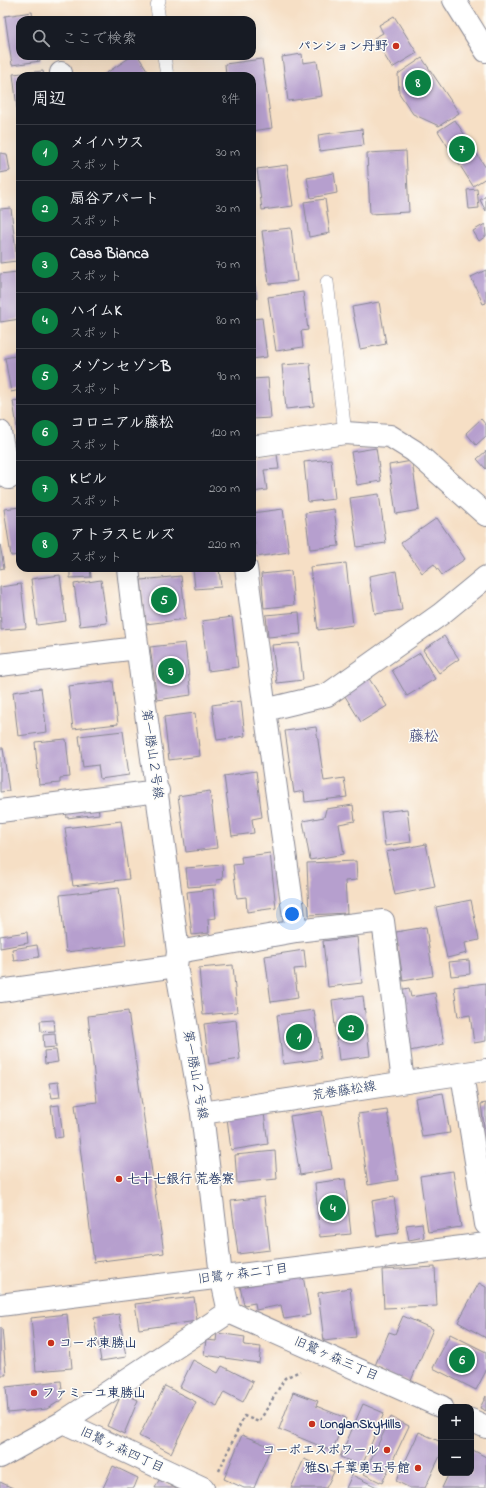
<!DOCTYPE html>
<html lang="ja">
<head>
<meta charset="utf-8">
<style>
  :root { --surface:#171b24; --page:#20242c; --text:#f1f3f6; --muted:#9ea1a6; --line:#363941; --accent:#0b8043 }
  body { margin:0; font-family:"Indie Flower","Klee One",sans-serif; background:var(--page); color:var(--text) }
  .controls { position:absolute; right:12px; bottom:12px; display:grid; overflow:hidden; border-radius:8px; box-shadow:0 4px 16px #0002 }
  .controls button { width:36px; height:36px; display:grid; place-items:center; padding:0; border:0; border-bottom:1px solid var(--line); background:var(--surface); color:var(--text); font:20px sans-serif }
  .you { position:absolute; left:292px; top:914px; width:14px; height:14px; margin:-10px; border:3px solid #fff; border-radius:50%; background:#1a73e8; box-shadow:0 0 0 6px #1a73e833 }
  .badge { display:grid; place-items:center; width:26px; height:26px; border-radius:50%; background:var(--accent); color:#fff; font-size:13px; font-weight:700 }
  .pin { position:absolute; translate:-50% -50%; border:2px solid #fff; box-shadow:0 1px 4px #0006 }
  .list { margin:0; padding:0; list-style:none }
  h2 { display:flex; justify-content:space-between; align-items:center; height:52px; margin:0; padding:0 16px; font-size:17px }
  h2 small { font-size:13px; font-weight:400; color:var(--muted) }
  .list li { display:grid; grid-template-columns:26px 1fr auto; gap:12px; align-items:center; box-sizing:border-box; height:56px; padding:0 16px; border-top:1px solid var(--line) }
  .list b { display:block; font-size:15px; white-space:nowrap }
  .list p { margin:0; font-size:13px; white-space:nowrap; color:var(--muted) }
  .list em { font-size:13px; font-style:normal; color:var(--muted) }
  .icon { flex:none; width:22px; height:22px; fill:none; stroke:currentColor; stroke-width:2; stroke-linecap:round; stroke-linejoin:round }
  .map { position:relative; flex:none; width:486px; height:1488px; overflow:hidden }
  .search { position:absolute; background:var(--surface); box-shadow:0 4px 16px #0002; left:16px; top:16px; width:240px; height:44px; display:flex; align-items:center; gap:10px; box-sizing:border-box; padding:0 14px; border-radius:12px; color:var(--muted); font-size:15px }
  .panel { position:absolute; background:var(--surface); box-shadow:0 4px 16px #0002; left:16px; top:72px; width:240px; height:500px; border-radius:12px }
  .map>svg:first-child { display:block }
  .building { fill:#b69fce }
  .lines { fill:none; stroke-linecap:round; stroke-linejoin:round }
  .service-casing { stroke:#888792; stroke-width:14 }
  .minor-casing { stroke:#888792; stroke-width:24 }
  .primary-casing { stroke:#888792; stroke-width:24 }
  .path { stroke:#888792; stroke-width:2.5; stroke-dasharray:3 3; stroke-linecap:butt }
  .service { stroke:#fff; stroke-width:13 }
  .minor { stroke:#fff; stroke-width:22 }
  .primary { stroke:#fff; stroke-width:22 }
  .poi-dot { fill:#c8321e; stroke:#fdfcf7; stroke-width:1.5 }
  .labels { text-anchor:middle; dominant-baseline:central; stroke-width:3; stroke-linejoin:round; paint-order:stroke }
  .poi-label { font-size:13px; font-weight:bold; fill:#1b2f5e; stroke:#fdfcf7; text-anchor:start }
  .street-label { font-size:13px; fill:#1b2f5e; stroke:#fdfcf7 }
  .quarter-label { font-size:15px; font-weight:bold; fill:#515685; stroke:#fdfcf7 }
</style>
</head>
<body>
<div class="map">
<svg width="486" height="1488" viewBox="0 0 486 1488">
  <rect width="100%" height="100%" fill="#fdfcf7"/>
  <filter id="ink" filterUnits="userSpaceOnUse"><feTurbulence type="fractalNoise" baseFrequency=".025" numOctaves="2"/><feDisplacementMap in="SourceGraphic" scale="8" xChannelSelector="R" yChannelSelector="G"/><feConvolveMatrix kernelMatrix="1 2 1 2 8 2 1 2 1" color-interpolation-filters="sRGB"/></filter>
  <filter id="wash" filterUnits="userSpaceOnUse"><feTurbulence type="fractalNoise" baseFrequency=".012" numOctaves="4" result="noise"/><feDisplacementMap in="SourceGraphic" scale="16" xChannelSelector="R" yChannelSelector="G"/><feGaussianBlur stdDeviation="0.9" result="paint"/><feColorMatrix in="noise" values="0 0 0 0 0 0 0 0 0 0 0 0 0 0 0 0 0 1.4 0 .05"/><feComposite in="paint" operator="in"/></filter>
  <g filter="url(#wash)">
    <rect width="100%" height="100%" fill="#f6dfc5"/>
    <g id="blocks">
      <path class="building" d="M32,12L33,20H20V56H39L40,61L12,65L5,16Z
        M394,16L417,53L392,68L374,38L383,33L379,25Z
        M302,54L303,63L317,61L322,96L288,101L282,57Z
        M132,56H138L151,76H102Z
        M422,58L459,113L439,126L413,114L399,93L398,74Z
        M262,59L272,128L252,131V76H226L225,64Z
        M43,71L44,76H20L19,125L13,74Z
        M455,120L486,168V178L473,186L438,131Z
        M362,129L364,145L320,151L318,135Z
        M406,151L409,212L370,214L367,153Z
        M0,153L7,154L10,171L0,173Z
        M287,165L293,206L262,210L257,169Z
        M334,173L337,193L311,198L307,178Z
        M477,189L479,208L469,209L467,190Z
        M486,196V211L480,200Z
        M325,199L330,233L309,237L304,202Z
        M11,208L17,261L0,263V209Z
        M485,224L486,236L479,241L473,231Z
        M291,228L297,281L269,284L262,231Z
        M252,268L257,299H252Z
        M486,270V303L483,304L471,277Z
        M17,272L20,319L0,322V274Z
        M303,292L308,330L301,331L303,347L276,351L268,297Z
        M379,302L386,344L360,349L352,307Z
        M262,318L267,357L252,359V319Z
        M20,355V390L11,392L5,358Z
        M310,363L314,406L286,409L282,365Z
        M268,378L271,418L252,419V379Z
        M20,400V441H19L13,401Z
        M481,419L486,425V436L476,445L466,433Z
        M376,448L381,481L357,485L351,452Z
        M486,451V469L477,459Z
        M277,454L279,469L264,470L267,490L252,492V457Z
        M331,459L335,499L308,502L304,462Z
        M412,461L419,510L396,514L389,465Z
        M379,494L386,543L357,547L350,498Z
        M20,507V555L11,556L4,509Z
        M283,509L289,552L256,557L252,513Z
        M334,509L339,546L310,549L305,513Z
        M437,518L465,559L442,575L434,564L422,573L401,543Z
        M0,544L4,568L0,569Z
        M346,563L353,625L318,630L310,567Z
        M70,568H90L91,577L70,578Z
        M193,568H219L221,587L195,589Z
        M291,571L294,605L264,608L261,574Z
        M396,571L402,610L375,614L369,576Z
        M60,575L66,621L37,625L31,579Z
        M181,576L186,619L146,624L141,580Z
        M101,580L107,623L80,626L74,584Z
        M21,584L26,628L1,630L0,587Z
        M299,612L301,634L268,637L266,615Z
        M232,617L238,667L208,671L202,621Z
        M444,636L459,659L439,673L423,650Z
        M185,643L191,695L157,700L150,647Z
        M299,643L303,680L277,683L272,645Z
        M420,653L435,679L407,696L392,670Z
        M368,677L387,706L361,722L343,693Z
        M113,681L118,724L73,729L68,686Z
        M41,688L47,732L18,736L13,692Z
        M241,701L245,736L217,740L212,705Z
        M195,713L200,756L169,760L164,717Z
        M316,727L324,781L344,778L347,797L305,802L304,791L294,793L285,731Z
        M123,731L129,775L100,779L98,765L83,767L79,736Z
        M66,739L70,777L60,778V783L39,785L35,742Z
        M0,748H3L9,791L0,792Z
        M256,771L262,817L252,819L254,833L232,836L224,776Z
        M210,791L217,848L186,852L178,796Z
        M98,804L99,814L67,818L66,808Z
        M353,805L355,821L339,824L344,854L310,860L303,821L324,817L326,809Z
        M407,809L411,842L385,846L381,812Z
        M121,821L129,879L73,886L65,828Z
        M426,844L435,887L395,895L386,852Z
        M270,853L276,908L247,912L246,897L237,898L233,865L242,864L241,857Z
        M356,861L357,880L345,881L347,913L309,915L307,863Z
        M222,865L223,879L217,880L216,885L188,887L186,868Z
        M119,888L126,945L66,952L60,895Z
        M213,889L216,918L208,919L209,933L192,935L187,892Z
        M471,900L479,940L465,943L467,953L447,958L436,907Z
        M426,927L433,976L403,981L396,932Z
        M27,932L28,943L0,948V936Z
        M357,937L362,983L328,987L323,941Z
        M37,945L39,957L14,961L12,949Z
        M304,950L306,968L294,969L298,998L271,1002L265,956Z
        M469,960L470,974L451,976L449,962Z
        M233,965L237,1012L203,1015L199,968Z
        M486,983V1041L474,1043L470,1015L458,1017L454,987Z
        M409,988L411,997L435,993L444,1044L410,1051L399,990Z
        M363,996L370,1056L339,1060L332,1000Z
        M314,1010L321,1059L283,1064L277,1015Z
        M128,1011L164,1253L94,1262L75,1105L97,1102L88,1016Z
        M54,1020L55,1031L41,1032L40,1021Z
        M236,1020L240,1059L209,1064L204,1024Z
        M55,1034L56,1047L44,1048L43,1035Z
        M56,1050L58,1062L45,1064L44,1051Z
        M58,1082L60,1097L52,1098L49,1083Z
        M443,1093L450,1133L422,1137L415,1098Z
        M486,1103V1135H485L481,1104Z
        M59,1105L63,1137L55,1138L51,1106Z
        M387,1110L398,1180L368,1185L358,1114Z
        M322,1111L332,1169L300,1175L290,1116Z
        M264,1113L268,1144L231,1150L227,1118Z
        M275,1151L277,1179L237,1183L235,1155Z
        M453,1171L461,1227L428,1232L420,1176Z
        M345,1179L351,1234L320,1237L315,1183Z
        M264,1197L270,1250L238,1254L231,1201Z
        M394,1197L399,1233L377,1236L372,1201Z
        M422,1223L424,1237L409,1240L406,1225Z
        M435,1267L437,1306L384,1308L382,1270Z
        M303,1276L310,1315L284,1319L281,1305L256,1310L255,1303L244,1305L240,1287Z
        M479,1283L486,1287V1338L458,1322Z
        M350,1288L356,1337L324,1341L318,1293Z
        M194,1297L197,1321L139,1329L135,1304Z
        M67,1314L72,1368L36,1371L31,1318Z
        M119,1314L126,1357L101,1361L94,1318Z
        M403,1316L433,1329L410,1383L374,1368L389,1332L395,1334Z
        M0,1328H2L6,1375H0Z
        M217,1333L245,1337L244,1345L261,1347L259,1363L204,1355L206,1340L216,1341Z
        M450,1334L486,1352V1371L476,1390L433,1368Z
        M193,1360L218,1373L222,1366L253,1382L243,1402L224,1392L217,1406L180,1387Z
        M61,1381L63,1399L47,1409L8,1413L6,1387Z
        M165,1386L196,1402L171,1453L139,1436Z
        M293,1392L318,1401L316,1406L346,1418L332,1451L279,1429Z
        M122,1393L138,1400L124,1434L107,1426Z
        M486,1396V1411L480,1408Z
        M363,1404L384,1413L362,1466L340,1457Z
        M391,1417L409,1426L382,1483L364,1474Z
        M419,1432L441,1442V1454L425,1488H410L396,1481Z
        M242,1435L271,1447L254,1488H244L224,1479Z
        M471,1449L486,1457V1488H442L449,1473H471Z
        M304,1459L334,1472L326,1488H291Z
        M113,1466L138,1478L134,1488H103Z
        M352,1475L379,1488H346Z
        M159,1480L176,1488H155Z
        M0,1482L13,1488H0Z"/>
    </g>
  </g>
  <g filter="url(#ink)">
    <use href="#blocks" fill-opacity="0" stroke="#888792" stroke-width="1"/>
    <g class="lines">
      <g class="service-casing">
        <path id="service" d="M159,20L157,7L159,0
          M164,56L167,76
          M327,282L345,433"/>
      </g>
      <g class="minor-casing">
        <path id="minor" d="M61,73V76
          M0,432L9,478
          M252,447L345,433L390,436L414,451L486,515
          M246,568L265,710
          M0,665L137,648
          M0,811L158,791
          M178,952L296,931
          M0,991L176,966
          M462,1074L486,1224
          M403,1082L383,921L296,931L265,710L327,695L441,614L486,577
          M202,1113L486,1070
          M0,1305L486,1244
          M229,1312L442,1407
          M471,1420L486,1427
          M63,1422L203,1488
          M0,1457L63,1422L229,1312L221,1276L202,1113L176,966L178,952C162,824 142,696 128,568"/>
      </g>
      <g class="primary-casing">
        <path id="primary" d="M454,0L486,51"/>
      </g>
      <path class="path" d="M219,1471L244,1416L259,1422L285,1378L300,1371"/>
      <use href="#service" class="service"/>
      <use href="#minor" class="minor"/>
      <use href="#primary" class="primary"/>
    </g>
  </g>
  <g class="poi-dot">
    <circle cx="396" cy="46" r="4"/>
    <circle cx="119" cy="1179" r="4"/>
    <circle cx="51" cy="1343" r="4"/>
    <circle cx="34" cy="1393" r="4"/>
    <circle cx="312" cy="1424" r="4"/>
    <circle cx="387" cy="1450" r="4"/>
    <circle cx="418" cy="1468" r="4"/>
  </g>
  <g class="labels">
    <g class="poi-label">
      <text x="388" y="46" text-anchor="end">パンション丹野</text>
      <text x="127" y="1179">七十七銀行 荒巻寮</text>
      <text x="59" y="1343">コーポ東勝山</text>
      <text x="42" y="1393">ファミーユ東勝山</text>
      <text x="320" y="1424">LonglanSkyHills</text>
      <text x="379" y="1450" text-anchor="end">コーポエスポワール</text>
      <text x="410" y="1468" text-anchor="end">雅SI 千葉勇五号館</text>
    </g>
    <g class="street-label">
      <text transform="translate(152 754) rotate(82)">第一勝山２号線</text>
      <text transform="translate(195 1075) rotate(80)">第一勝山２号線</text>
      <text transform="translate(344 1091) rotate(-9)">荒巻藤松線</text>
      <text transform="translate(243 1274) rotate(-7)">旧鷺ヶ森二丁目</text>
      <text transform="translate(336 1359) rotate(24)">旧鷺ヶ森三丁目</text>
      <text transform="translate(122 1450) rotate(25)">旧鷺ヶ森四丁目</text>
    </g>
    <g class="quarter-label">
      <text x="424" y="737">藤松</text>
    </g>
  </g>
</svg>
<div class="controls">
<button>+</button>
<button>−</button>
</div>
<div class="you"></div>
<div class="pin badge" style="left:299px;top:1037px">1</div>
<div class="pin badge" style="left:351px;top:1028px">2</div>
<div class="pin badge" style="left:171px;top:671px">3</div>
<div class="pin badge" style="left:333px;top:1208px">4</div>
<div class="pin badge" style="left:164px;top:600px">5</div>
<div class="pin badge" style="left:462px;top:1360px">6</div>
<div class="pin badge" style="left:462px;top:149px">7</div>
<div class="pin badge" style="left:418px;top:83px">8</div>
<div class="search"><svg class="icon" aria-label="search" viewBox="0 0 24 24"><circle cx="10" cy="10" r="6"/><path d="M15 15l6 6"/></svg>ここで検索</div>
<section class="panel">
<h2>周辺<small>8件</small></h2>
<ul class="list">
<li><span class="badge">1</span><div><b>メイハウス</b><p>スポット</p></div><em>30 m</em></li>
<li><span class="badge">2</span><div><b>扇谷アパート</b><p>スポット</p></div><em>30 m</em></li>
<li><span class="badge">3</span><div><b>Casa Bianca</b><p>スポット</p></div><em>70 m</em></li>
<li><span class="badge">4</span><div><b>ハイムK</b><p>スポット</p></div><em>80 m</em></li>
<li><span class="badge">5</span><div><b>メゾンセゾンB</b><p>スポット</p></div><em>90 m</em></li>
<li><span class="badge">6</span><div><b>コロニアル藤松</b><p>スポット</p></div><em>120 m</em></li>
<li><span class="badge">7</span><div><b>Kビル</b><p>スポット</p></div><em>200 m</em></li>
<li><span class="badge">8</span><div><b>アトラスヒルズ</b><p>スポット</p></div><em>220 m</em></li>
</ul>
</section>
</div>
</body>
</html>
